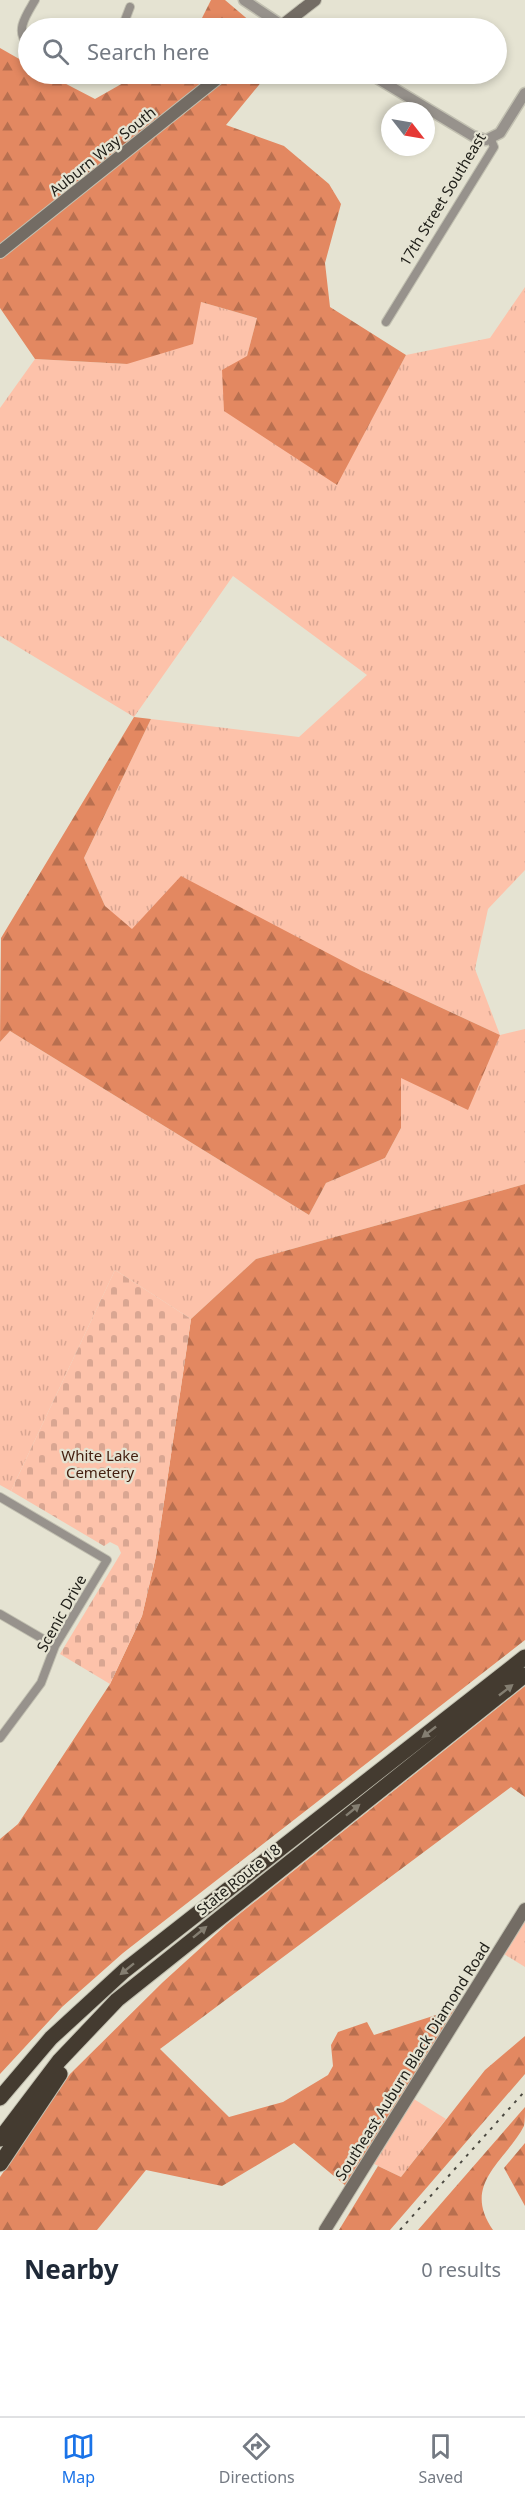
<!DOCTYPE html>
<html lang="en">
<head>
<meta charset="utf-8">
<style>
  :root { --surface:#fff; --page:#f2f2f3; --text:#1f2937; --muted:#747a83; --line:#e0e1e3; --accent:#1a73e8 }
  body { margin:0; font-family:"Noto Sans",sans-serif; background:var(--page); color:var(--text) }
  .compass { position:absolute; left:381px; top:102px; width:54px; height:54px; border-radius:50%; background:var(--surface); box-shadow:0 3px 9px #0003; rotate:121deg }
  .list { margin:0; padding:0; list-style:none }
  h2 { display:flex; justify-content:space-between; align-items:center; height:78px; margin:0; padding:0 24px; font-size:26px }
  h2 small { font-size:20px; font-weight:400; color:var(--muted) }
  .icon { flex:none; width:33px; height:33px; fill:none; stroke:currentColor; stroke-width:2; stroke-linecap:round; stroke-linejoin:round }
  .map { position:relative; flex:none; width:525px; height:2230px; overflow:hidden }
  .search { position:absolute; background:var(--surface); box-shadow:0 3px 9px #0003; left:18px; right:18px; top:18px; height:66px; display:flex; align-items:center; gap:15px; box-sizing:border-box; padding:0 21px; border-radius:33px; color:var(--muted); font-size:22px }
  .sheet { height:186px; background:var(--surface) }
  nav { display:flex; justify-content:space-around; align-items:center; box-sizing:border-box; height:84px; border-top:2px solid var(--line); background:var(--surface); font-size:16px; color:var(--muted) }
  nav a { display:grid; justify-items:center; gap:3px }
  nav .on { color:var(--accent) }
  .map>svg:first-child { display:block }
  .grass { fill:url(#grass-tufts) }
  .forest { fill:url(#forest-firs) }
  .cemetery { fill:url(#cemetery-stones) }
  .lines { fill:none; stroke-linecap:round; stroke-linejoin:round }
  .minor-casing { stroke:#c2c0b1; stroke-width:10 }
  .tertiary-casing { stroke:#c2c0b1; stroke-width:13 }
  .secondary-casing { stroke:#c2c0b1; stroke-width:14 }
  .motorway-casing { stroke:#c2c0b1; stroke-width:17 }
  .minor { stroke:#97928c; stroke-width:8 }
  .tertiary { stroke:#97928c; stroke-width:10 }
  .secondary { stroke:#736c64; stroke-width:12 }
  .motorway { stroke:#443b30; stroke-width:15 }
  .rail { stroke:#4c4a42; stroke-width:2; stroke-dasharray:3 6; stroke-linecap:butt }
  .secondary-bridge-casing { stroke:#c2c0b1; stroke-width:14; stroke-linecap:butt }
  .secondary-bridge { stroke:#736c64; stroke-width:12 }
  .oneway { fill:#847e71 }
  .labels { text-anchor:middle; dominant-baseline:central; stroke-width:4.5; stroke-linejoin:round; paint-order:stroke }
  .street-label { font-size:15px; fill:#21201a; stroke:#e5e3d2 }
  .park-label { font-size:15px; fill:#421e0e; stroke:#e5e3d2 }
</style>
</head>
<body>
<div class="map">
<svg width="525" height="2230" viewBox="0 0 525 2230">
  <defs>
    <pattern id="grass-tufts" width="24" height="20" patternUnits="userSpaceOnUse" patternTransform="scale(1.5)"><rect width="24" height="20" fill="#fdc2aa"/><path d="M3 7l-1-3M5 7V3M7 7l1-3M15 17l-1-3M17 17v-4M19 17l1-3" fill="none" stroke="#d9a692"/></pattern>
    <pattern id="forest-firs" width="22" height="20" patternUnits="userSpaceOnUse" patternTransform="scale(1.5)"><rect width="22" height="20" fill="#e38861"/><path d="M5 1l3.5 6h-7zM16 11l3.5 6h-7z" fill="#b86f4f"/></pattern>
    <pattern id="cemetery-stones" width="16" height="16" patternUnits="userSpaceOnUse" patternTransform="scale(1.5)"><rect width="16" height="16" fill="#fdc2aa"/><path d="M2 7V4a2 2 0 0 1 4 0v3zM10 15v-3a2 2 0 0 1 4 0v3z" fill="#d9a692"/></pattern>
  </defs>
  <rect width="100%" height="100%" fill="#e5e3d2"/>
  <path class="grass" d="M525,287V870L488,909L475,969L500,1035L525,1029V1184L256,1259L191,1319L115,1270L11,1491L0,1485V1042L10,1031L309,1215L326,1183L385,1158L401,1128V1078L500,1035L360,970L131,934L105,906L84,858L151,719L299,737L367,675L233,576L134,717L0,636V408L35,359L127,364L201,302L257,318L247,356L336,485L406,355L490,338Z
    M525,1909V1967L499,1951Z
    M409,2096L446,2119L401,2177L368,2161Z"/>
  <path class="forest" d="M211,0H225L258,28H197Z
    M0,48L28,64V74H47L95,99L139,74H268L226,125L284,146L329,184L341,204L325,263L330,307L406,355L337,485L224,411L222,370L247,356L257,318L201,302L193,344L127,364L35,359L0,308Z
    M134,717L151,719L84,858L105,906L132,929L181,876L360,970L500,1035L468,1110L401,1078V1128L385,1158L326,1183L309,1215L10,1031L0,1042L1,938Z
    M525,1184V1640L123,1953L62,2007L0,2074V1839L18,1824L110,1684L142,1616L156,1556L191,1319L256,1259Z
    M525,1686V1797L511,1787L160,2049L229,2117L283,2102L328,2075L333,2066L331,2045L338,2032L367,2022L374,2035L464,2006L346,2186L294,2143L222,2186L146,2170L97,2230H0V2177L70,2074L163,1982L227,1924Z
    M525,2036V2074L390,2230H339L378,2166L401,2177L485,2070Z
    M525,2107C525,2113 525,2121 524,2126C505,2162 461,2184 493,2230H418Z
    M525,2143V2206L504,2168Z"/>
  <path class="cemetery" d="M115,1270L191,1319L156,1556L142,1616L110,1684L60,1654L121,1553L118,1546L110,1542L104,1546L11,1491Z"/>
  <g class="lines">
    <g class="minor-casing">
      <path id="minor" d="M122,28L130,7
        M28,44C14,31 27,14 35,0
        M386,322L494,147L491,140
        M0,1497L107,1560L55,1646L41,1683L0,1738
        M0,1614L55,1646"/>
    </g>
    <g class="tertiary-casing">
      <path id="tertiary" d="M244,0L286,28
        M370,74L473,136L486,140L500,133L525,93"/>
    </g>
    <g class="secondary-casing">
      <path id="secondary" d="M302,10L315,0
        M0,252L223,74
        M325,2230L525,1909"/>
    </g>
    <g class="motorway-casing">
      <path id="motorway" d="M0,2098L51,2038L124,1971L525,1657
        M0,2139L59,2061L117,2000L525,1675
        M0,2164L60,2074"/>
    </g>
    <use href="#minor" class="minor"/>
    <use href="#tertiary" class="tertiary"/>
    <use href="#secondary" class="secondary"/>
    <use href="#motorway" class="motorway"/>
    <path class="rail" d="M400,2230L525,2091"/>
    <g class="secondary-bridge-casing">
      <path id="secondary-bridge" d="M279,28L302,10"/>
    </g>
    <use href="#secondary-bridge" class="secondary-bridge"/>
  </g>
  <defs><path id="oneway-solid" d="M-6-.8H1V-3.2L6.5 0L1 3.2V.8H-6Z" transform="scale(1.5)"/></defs>
  <g class="oneway">
    <use href="#oneway-solid" transform="translate(506 1690) rotate(-38)"/>
    <use href="#oneway-solid" transform="translate(429 1732) rotate(142)"/>
    <use href="#oneway-solid" transform="translate(353 1810) rotate(-39)"/>
    <use href="#oneway-solid" transform="translate(200 1932) rotate(-39)"/>
    <use href="#oneway-solid" transform="translate(127 1969) rotate(141)"/>
  </g>
  <g class="labels">
    <g class="street-label">
      <text transform="translate(102 151) rotate(-39)">Auburn Way South</text>
      <text transform="translate(442 199) rotate(-59)">17th Street Southeast</text>
      <text transform="translate(61 1613) rotate(-61)">Scenic Drive</text>
      <text transform="translate(238 1879) rotate(-39)">State Route 18</text>
      <text transform="translate(412 2061) rotate(-58)">Southeast Auburn Black Diamond Road</text>
    </g>
    <g class="park-label">
      <text x="100" y="1455">White Lake<tspan x="100" dy="17">Cemetery</tspan></text>
    </g>
  </g>
</svg>
<svg class="compass" viewBox="-18 -18 36 36"><path d="M0-13l5 13h-10z" fill="#e53935"/><path d="M0 13l5-13h-10z" fill="#747a83"/></svg>
<div class="search"><svg class="icon" aria-label="search" viewBox="0 0 24 24"><circle cx="10" cy="10" r="6"/><path d="M15 15l6 6"/></svg>Search here</div>
</div>
<section class="sheet">
<h2>Nearby<small>0 results</small></h2>
<ul class="list">
</ul>
</section>
<nav>
<a class="on"><svg class="icon" aria-label="map" viewBox="0 0 24 24"><path d="M3 6l6-2 6 2 6-2v14l-6 2-6-2-6 2zM9 4v14M15 6v14"/></svg>Map</a>
<a><svg class="icon" aria-label="directions" viewBox="0 0 24 24"><path d="M12 3l9 9-9 9-9-9zM9 14v-3h6M13 9l2 2-2 2"/></svg>Directions</a>
<a><svg class="icon" aria-label="saved" viewBox="0 0 24 24"><path d="M7 4h10v16l-5-4-5 4z"/></svg>Saved</a>
</nav>
</body>
</html>
